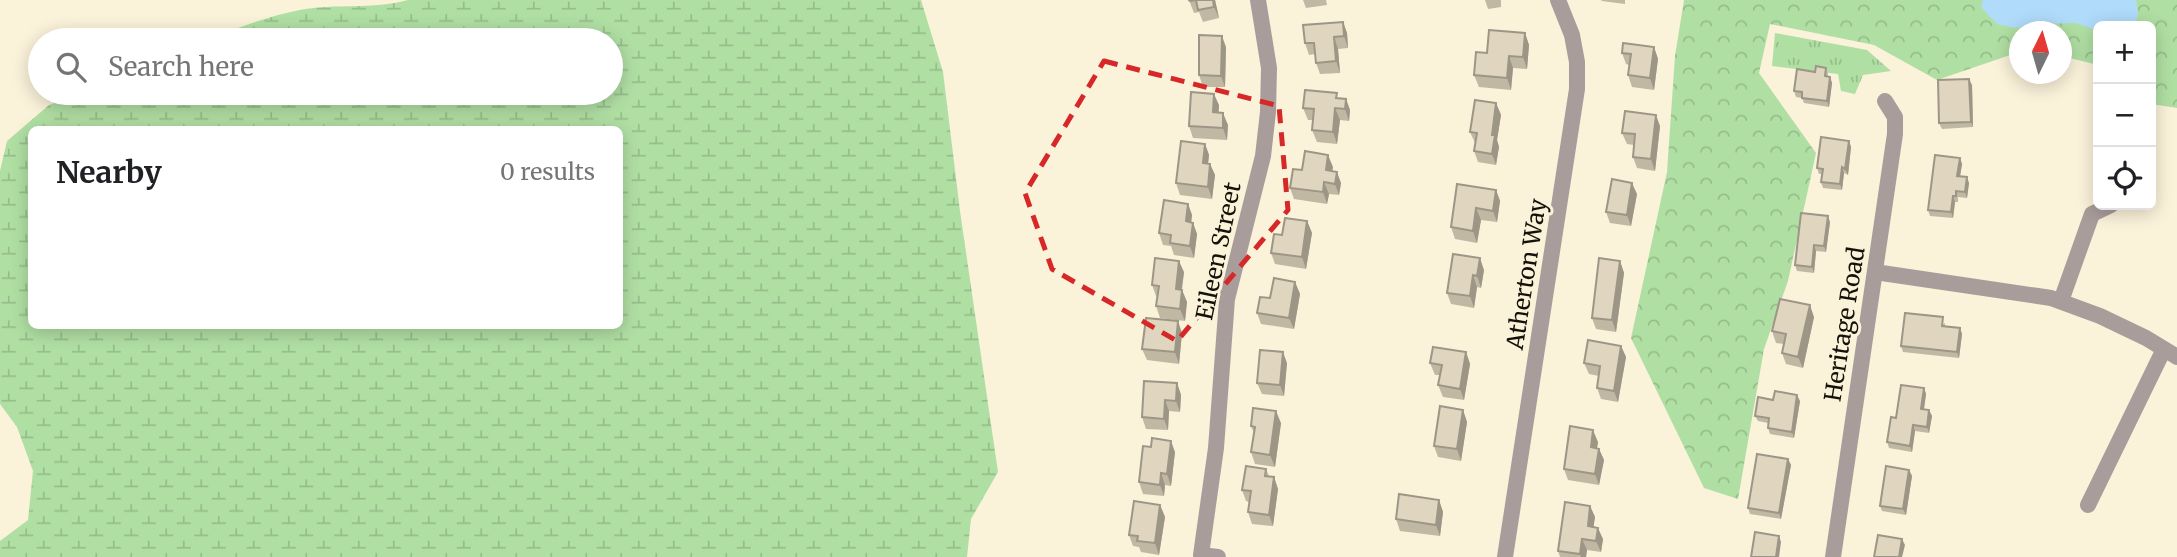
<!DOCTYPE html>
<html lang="en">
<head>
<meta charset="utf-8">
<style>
  :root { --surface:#fff; --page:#f2f2f2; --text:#202124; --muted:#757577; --line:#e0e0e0 }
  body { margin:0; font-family:Merriweather,serif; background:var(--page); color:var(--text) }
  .controls { position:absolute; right:21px; top:21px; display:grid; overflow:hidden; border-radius:10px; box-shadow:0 4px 18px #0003 }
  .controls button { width:63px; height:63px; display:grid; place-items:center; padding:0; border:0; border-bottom:2px solid var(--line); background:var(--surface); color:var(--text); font:35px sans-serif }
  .compass { position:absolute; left:2009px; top:21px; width:63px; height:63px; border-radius:50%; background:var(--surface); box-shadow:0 4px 18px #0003; rotate:5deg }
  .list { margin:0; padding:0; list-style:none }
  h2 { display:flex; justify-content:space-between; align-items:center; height:91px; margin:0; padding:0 28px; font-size:30px }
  h2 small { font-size:23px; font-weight:400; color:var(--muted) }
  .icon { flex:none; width:38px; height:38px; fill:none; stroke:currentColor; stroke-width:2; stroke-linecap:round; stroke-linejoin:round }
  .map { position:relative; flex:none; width:2177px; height:557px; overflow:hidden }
  .search { position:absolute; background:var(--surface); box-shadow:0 4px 18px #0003; left:28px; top:28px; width:595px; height:77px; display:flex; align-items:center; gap:18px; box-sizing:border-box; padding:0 24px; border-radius:38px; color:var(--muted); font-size:26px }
  .panel { position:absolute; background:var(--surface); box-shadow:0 4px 18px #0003; left:28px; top:126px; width:595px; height:203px; border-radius:10px }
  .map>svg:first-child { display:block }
  .forest { fill:url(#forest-crowns) }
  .wetland { fill:url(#wetland-marsh); fill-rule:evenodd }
  .park { fill:url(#park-tufts) }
  .water { fill:#b0dbfa }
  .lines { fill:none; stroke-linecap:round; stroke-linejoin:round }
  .minor { stroke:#a99d9c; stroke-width:16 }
  .wall { fill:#c1b8a4 }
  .shaded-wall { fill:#9d9686 }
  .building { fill:#e0d6bf; stroke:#9d9686; stroke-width:2 }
  .marked { fill:none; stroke:#d62828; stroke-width:5; stroke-dasharray:14 9; stroke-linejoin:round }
  .labels { text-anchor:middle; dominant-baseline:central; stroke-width:6; stroke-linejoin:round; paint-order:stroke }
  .street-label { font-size:23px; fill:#141109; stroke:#fbf2da }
</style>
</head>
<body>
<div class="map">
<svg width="2177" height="557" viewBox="0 0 2177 557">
  <defs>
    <pattern id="forest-crowns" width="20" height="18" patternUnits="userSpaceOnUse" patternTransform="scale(1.75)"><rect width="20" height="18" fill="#b0dfa3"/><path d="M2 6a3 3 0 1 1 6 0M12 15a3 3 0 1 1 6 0" fill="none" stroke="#96be8b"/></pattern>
    <pattern id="wetland-marsh" width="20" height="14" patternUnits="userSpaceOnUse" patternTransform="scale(1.75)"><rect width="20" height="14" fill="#b0dfa3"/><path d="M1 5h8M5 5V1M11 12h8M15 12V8" fill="none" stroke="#96be8b"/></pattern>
    <pattern id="park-tufts" width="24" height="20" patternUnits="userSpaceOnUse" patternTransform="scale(1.75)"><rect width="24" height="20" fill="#b0dfa3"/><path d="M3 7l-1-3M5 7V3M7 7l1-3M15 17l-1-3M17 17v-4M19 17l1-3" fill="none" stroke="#96be8b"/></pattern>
  </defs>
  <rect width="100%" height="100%" fill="#fbf2da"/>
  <path class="forest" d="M1684,0H2177V108L2151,104V26H2098V65L2062,56V32H2020L2019,52L1937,80L1874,45L1770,24L1759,73L1816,153L1788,281L1764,349L1738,499L1704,488L1631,338L1667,172L1675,56Z"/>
  <path class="wetland" d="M408,0H921L943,72L960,211L998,472L971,519L967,557H0V541L28,520L33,471L17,427L0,404V171L7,141L49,105L80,93H611V40H207C236,28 269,16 300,10C336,3 372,10 408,0ZM32,130H620V326H32Z"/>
  <path class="park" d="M1775,33L1867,50L1891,71L1863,75L1855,94L1841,91L1838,74L1772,66Z"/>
  <path class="water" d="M1983,0H2136L2138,13L2135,26H2098V31L2076,23L2039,24L2015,28L1997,24L1981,7Z"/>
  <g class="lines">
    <path class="minor" d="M1875,272L2051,298L2100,316L2146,338L2177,357
      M2061,301L2092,214L2111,205
      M2088,505L2164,349
      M1218,557L1201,555L1216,448L1227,299L1263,156L1268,112L1269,68L1258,0
      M1505,557L1577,89V62L1572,35L1558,0
      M1833,557L1895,134V117L1885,101"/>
  </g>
  <path class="wall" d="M1189,0H1215L1219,18L1203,22L1199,12L1194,13Z
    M1303,0H1326L1327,5L1306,8Z
    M1485,0H1501V7L1488,9Z
    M1601,0H1625V4L1602,1Z
    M1343,22L1347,33L1348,48L1338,49L1340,73L1320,74L1316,63L1315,54L1309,55L1305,43Z
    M1525,33L1529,45L1527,69L1513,68L1511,90L1479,87L1474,75L1487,53Z
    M1226,47L1225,87H1203L1199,75Z
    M1654,47L1658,59L1654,90L1632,87L1628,75L1629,65L1626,64L1622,53Z
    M1826,68L1828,74V76L1830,77L1832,83L1829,107L1804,103L1802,98L1796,97L1794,91L1815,72Z
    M1972,85L1973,127L1942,129L1939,123Z
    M1339,98L1346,99L1350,110L1349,121L1340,120L1337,144L1317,142L1312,130L1313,120H1308L1303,108Z
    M1496,103L1501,115L1497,140L1499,147L1496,165L1478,162L1474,151L1475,143L1470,132Z
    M1219,105L1218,113L1228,125L1227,140L1193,138L1189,126Z
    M1660,126L1655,171L1637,168L1633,157L1634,145L1627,144L1622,133Z
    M1849,141L1851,147L1848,175L1844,173L1842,190L1823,188L1821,182L1822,174H1819L1817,168Z
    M1205,144L1209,155L1208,163L1210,164L1215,175L1212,199L1180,195L1176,183Z
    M1960,158L1962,164L1960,177L1969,183L1967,198L1958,197V202H1955L1953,218L1930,216L1928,210Z
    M1333,167L1332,171L1341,183L1339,195L1329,194L1327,204L1294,199L1290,188L1302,170Z
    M1496,190L1500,201L1497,222L1481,220L1477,243L1455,239L1451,227Z
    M1637,194L1631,226L1610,223L1606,212Z
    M1188,204L1192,215L1191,222L1193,223L1197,234L1194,258L1174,255L1171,246L1163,245L1159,233Z
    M1307,221L1312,233L1306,269L1275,264L1271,253L1282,235Z
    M1830,222L1826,252L1816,251L1814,273L1797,271L1795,265Z
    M1453,254L1484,270L1481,288L1477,287L1474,308L1451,304L1447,293Z
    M1620,261L1624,273L1616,332L1596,329L1592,318Z
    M1184,272L1182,290L1187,302L1185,321L1160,318L1156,306L1157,297L1156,296L1152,285Z
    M1295,282L1300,294L1294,329L1261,324L1257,313L1270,298Z
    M1814,317L1803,368L1786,364L1782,353L1784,344L1776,343L1772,331Z
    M1945,323V326L1960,328L1962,334L1959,358L1903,352L1901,346Z
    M1182,333L1179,364L1147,360L1142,349Z
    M1621,346L1626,357L1618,402L1601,399L1597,388L1599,376L1589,374L1584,363Z
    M1466,352L1470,364L1464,400L1443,397L1438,385L1440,375H1435L1430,363Z
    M1287,363L1284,396L1262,394L1257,383Z
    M1177,383L1181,395L1180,412L1169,411L1168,430L1146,429L1142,417Z
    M1924,388L1926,394L1924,410H1929L1932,416L1929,433L1915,431L1912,452L1889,448L1887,442L1896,418Z
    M1773,400L1800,401L1794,438L1770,434L1768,428V423L1758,421L1755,416Z
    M1463,410L1467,422L1461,461L1438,457L1434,446Z
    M1281,423L1275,467L1255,464L1251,452L1254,433L1251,426Z
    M1598,442L1597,448L1599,449L1604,460L1599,485L1568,480L1564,469Z
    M1151,447L1175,452L1171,486L1165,485L1164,496L1143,494L1139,482Z
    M1788,459L1791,465L1781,519L1750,514L1748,508Z
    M1266,469L1269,476L1274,477L1278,489L1273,526L1252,524L1248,512L1249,502L1246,501L1242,490Z
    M1909,470L1912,476L1906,515L1882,511L1880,506Z
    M1439,500L1443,512L1440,536L1400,531L1396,519Z
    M1160,505L1165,517L1159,555L1141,552L1139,547L1133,546L1129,535Z
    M1590,506L1595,517L1593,527L1603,539L1601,552L1587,550L1586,557H1560L1558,551Z"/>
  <path class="shaded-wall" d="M1213,0H1215L1219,18L1214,7Z
    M1343,22L1347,33L1348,48L1344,36Z
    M1525,33L1529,45L1527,69L1523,57Z
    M1222,36L1226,47L1225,87L1221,76Z
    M1334,37L1338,49L1340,73L1336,61Z
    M1654,47L1658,59L1654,90L1650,78Z
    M1509,56L1513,68L1511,90L1507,78Z
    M1830,77L1832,83L1829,107L1827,101Z
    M1969,79L1972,85L1973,127L1971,122Z
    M1214,94L1219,105L1218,124L1213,112Z
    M1346,99L1350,110L1349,121L1345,109Z
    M1496,103L1501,115L1497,140L1499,147L1496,165L1492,154V135Z
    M1335,108L1340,120L1337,144L1333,132Z
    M1223,113L1228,125L1227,140L1223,128Z
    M1656,115L1660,126L1655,171L1651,159Z
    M1849,141L1851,147L1848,175L1845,169Z
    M1205,144L1209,155L1207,174L1203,163Z
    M1328,155L1333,167L1330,182L1326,170Z
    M1960,158L1962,164L1959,182L1957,176Z
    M1210,164L1215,175L1212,199L1208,187Z
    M1842,167L1844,173L1842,190L1840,184Z
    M1337,172L1341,183L1339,195L1335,184Z
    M1967,177L1969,183L1967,198L1965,192Z
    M1324,182L1329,194L1327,204L1323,192Z
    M1632,183L1637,194L1631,226L1627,215Z
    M1496,190L1500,201L1497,222L1493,211Z
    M1953,196L1955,202L1953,218L1951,212Z
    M1188,204L1192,215L1190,233L1186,221Z
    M1476,208L1481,220L1477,243L1473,231Z
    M1828,216L1830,222L1826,252L1824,246Z
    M1307,221L1312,233L1306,269L1302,257Z
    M1193,223L1197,234L1194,258L1190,246Z
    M1814,245L1816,251L1814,273L1812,267Z
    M1480,258L1484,270L1481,288L1477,276Z
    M1179,261L1184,272L1180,301L1176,289Z
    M1620,261L1624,273L1616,332L1612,320Z
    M1473,275L1477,287L1474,308L1470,296Z
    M1295,282L1300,294L1294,329L1289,318Z
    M1182,290L1187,302L1185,321L1180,309Z
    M1810,305L1814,317L1803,368L1798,357Z
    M1178,321L1182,333L1179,364L1175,352Z
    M1960,328L1962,334L1959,358L1957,352Z
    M1621,346L1626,357L1618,402L1614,391Z
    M1283,352L1287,363L1284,396L1280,385Z
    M1466,352L1470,364L1464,400L1460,389Z
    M1177,383L1181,395L1180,412L1176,401Z
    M1924,388L1926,394L1923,415L1921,409Z
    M1797,395L1800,401L1794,438L1792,432Z
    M1165,400L1169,411L1168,430L1164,419Z
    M1463,410L1467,422L1461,461L1457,449Z
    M1929,410L1932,416L1929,433L1927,427Z
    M1276,411L1281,423L1275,467L1270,455Z
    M1913,425L1915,431L1912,452L1910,446Z
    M1593,430L1598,442L1595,459L1591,447Z
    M1171,441L1175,452L1171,486L1167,474Z
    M1599,449L1604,460L1599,485L1595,474Z
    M1788,459L1791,465L1781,519L1779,513Z
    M1909,470L1912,476L1906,515L1903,509Z
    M1161,473L1165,485L1164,496L1160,485Z
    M1274,477L1278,489L1273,526L1269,515Z
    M1439,500L1443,512L1440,536L1436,525Z
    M1160,505L1165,517L1159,555L1155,543Z
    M1590,506L1595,517L1592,538L1588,526Z
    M1598,528L1603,539L1601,552L1596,541Z
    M1779,536L1781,542L1779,557H1776Z
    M1582,539L1587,550L1586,557H1581L1580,554Z
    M1902,539L1905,545L1902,557H1899Z"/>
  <path class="building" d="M1189,0H1213L1214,7L1198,10L1196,0L1190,1Z
    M1343,22L1344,36L1334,37L1336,61L1316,63L1314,43H1305L1303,25Z
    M1489,30L1525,33L1523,57L1509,56L1507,78L1474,75L1476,52L1487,53Z
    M1199,35L1222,36L1221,76L1199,75Z
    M1623,43L1654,47L1650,78L1628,75L1631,54L1622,53Z
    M1816,66L1826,68L1825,76L1830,77L1827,101L1802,98V92L1794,91L1797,69L1815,72Z
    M1969,79L1971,122L1939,123L1938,80Z
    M1305,90L1337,93L1336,98L1346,99L1345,109L1335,108L1333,132L1312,130L1314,109L1303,108Z
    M1191,92L1214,94L1213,112L1223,113V128L1189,126Z
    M1475,100L1496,103L1492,135H1495L1492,154L1474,151L1477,133L1470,132Z
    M1625,111L1656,115L1651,159L1633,157L1635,134L1622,133Z
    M1821,137L1849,141L1845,169L1842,167L1840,184L1821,182L1823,169L1817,168Z
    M1181,141L1205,144L1203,163L1210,164L1208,187L1176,183Z
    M1305,151L1328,155L1326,170L1337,172L1335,184L1324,182L1323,192L1290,188L1293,169L1302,170Z
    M1935,155L1960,158L1957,176L1967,177L1965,192L1956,191V196H1953L1951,212L1928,210Z
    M1612,179L1632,183L1627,215L1606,212Z
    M1457,184L1496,190L1493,211L1476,208L1473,231L1451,227Z
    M1164,200L1188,204L1186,221L1193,223L1190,246L1170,243L1171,235L1159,233Z
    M1801,213L1828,216L1824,246L1814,245L1812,267L1795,265Z
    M1285,218L1307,221L1302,257L1271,253L1274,234L1282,235Z
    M1453,254L1480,258L1477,276L1473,275L1470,296L1447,293Z
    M1155,258L1179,261L1176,289L1182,290L1180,309L1156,306L1159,286L1152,285Z
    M1599,258L1620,261L1612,320L1592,318Z
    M1274,278L1295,282L1289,318L1257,313L1260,297L1270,298Z
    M1780,299L1810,305L1798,357L1782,353L1786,334L1772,331Z
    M1905,313L1943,317L1942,326L1960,328L1957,352L1901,346Z
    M1146,318L1178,321L1175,352L1142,349Z
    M1588,340L1621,346L1614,391L1597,388L1600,366L1584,363Z
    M1433,347L1466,352L1460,389L1438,385L1442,365L1430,363Z
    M1260,350L1283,352L1280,385L1257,383Z
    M1144,381L1177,383L1176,401L1165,400L1164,419L1142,417Z
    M1901,385L1924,388L1921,409L1929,410L1927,427L1913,425L1910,446L1887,442L1891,417L1896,418Z
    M1775,391L1797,395L1792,432L1768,428L1769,418L1755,416L1758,397L1773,400Z
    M1440,406L1463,410L1457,449L1434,446Z
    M1253,408L1276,411L1270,455L1251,452L1255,427L1251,426Z
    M1570,426L1593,430L1591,447L1599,449L1595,474L1564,469Z
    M1152,438L1171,441L1167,474L1161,473L1160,485L1139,482L1143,446L1151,447Z
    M1757,454L1788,459L1779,513L1748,508Z
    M1246,466L1266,469L1265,476L1274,477L1269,515L1248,512L1251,491L1242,490Z
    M1886,466L1909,470L1903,509L1880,506Z
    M1399,494L1439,500L1436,525L1396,519Z
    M1134,501L1160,505L1155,543L1137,541L1138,536L1129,535Z
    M1565,502L1590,506L1588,526L1598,528L1596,541L1582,539L1580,554L1558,551Z
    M1755,532L1779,536L1776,557H1751Z
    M1878,535L1902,539L1899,557H1874Z"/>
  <path class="marked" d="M1104,61L1279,106L1288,210L1177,341L1052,269L1025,193Z"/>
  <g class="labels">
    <g class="street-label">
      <text transform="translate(1218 251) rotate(-78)">Eileen Street</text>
      <text transform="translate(1526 274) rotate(-81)">Atherton Way</text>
      <text transform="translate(1844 324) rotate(-81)">Heritage Road</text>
    </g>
  </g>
</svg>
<div class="controls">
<button>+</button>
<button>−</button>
<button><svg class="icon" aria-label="locate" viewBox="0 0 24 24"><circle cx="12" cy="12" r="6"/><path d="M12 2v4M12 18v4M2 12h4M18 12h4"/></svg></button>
</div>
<svg class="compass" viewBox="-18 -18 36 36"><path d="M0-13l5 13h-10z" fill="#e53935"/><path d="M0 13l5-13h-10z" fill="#757577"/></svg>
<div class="search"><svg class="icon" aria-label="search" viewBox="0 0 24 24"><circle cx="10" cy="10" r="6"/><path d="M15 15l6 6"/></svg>Search here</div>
<section class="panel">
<h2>Nearby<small>0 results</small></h2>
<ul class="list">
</ul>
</section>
</div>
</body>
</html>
